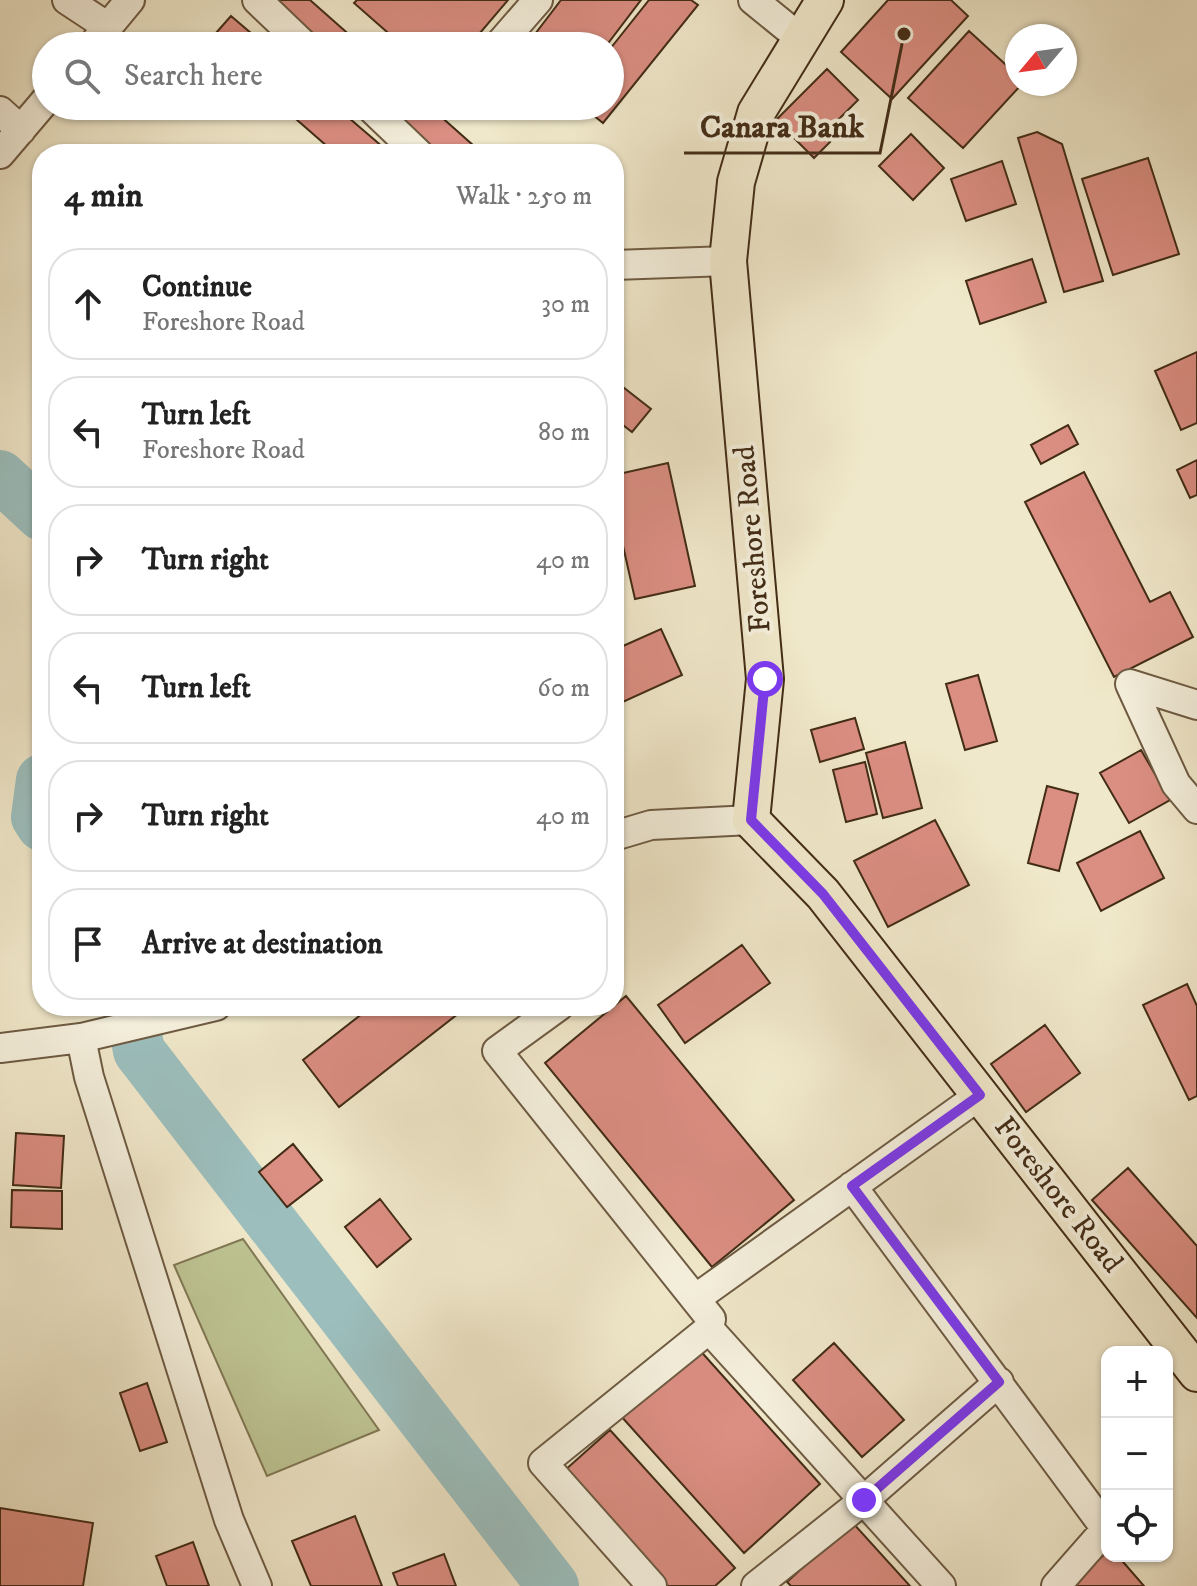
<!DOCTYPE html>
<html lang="en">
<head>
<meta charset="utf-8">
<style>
  :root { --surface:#fff; --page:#f6f6f6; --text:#222; --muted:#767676; --line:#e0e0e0 }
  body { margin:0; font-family:"IM FELL DW Pica",serif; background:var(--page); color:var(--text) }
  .controls { position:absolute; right:24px; bottom:24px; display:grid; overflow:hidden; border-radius:16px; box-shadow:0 2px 6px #0004 }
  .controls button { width:72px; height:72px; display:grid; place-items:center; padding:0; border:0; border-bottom:2px solid var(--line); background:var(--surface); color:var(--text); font:40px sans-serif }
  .compass { position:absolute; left:1005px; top:24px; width:72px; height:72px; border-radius:50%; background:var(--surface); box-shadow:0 2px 6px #0004; rotate:241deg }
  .stop { position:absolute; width:24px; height:24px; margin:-18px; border:6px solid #7c3aed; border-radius:50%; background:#fff }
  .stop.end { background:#7c3aed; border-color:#fff; box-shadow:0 2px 8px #0008 }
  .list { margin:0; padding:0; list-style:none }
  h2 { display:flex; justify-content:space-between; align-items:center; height:104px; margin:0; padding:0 32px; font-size:34px }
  h2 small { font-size:26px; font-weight:400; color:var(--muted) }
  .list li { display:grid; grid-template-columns:52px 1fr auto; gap:24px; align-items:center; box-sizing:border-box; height:112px; margin:0 16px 16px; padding:0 16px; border:2px solid var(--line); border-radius:32px }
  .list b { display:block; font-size:30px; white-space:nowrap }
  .list p { margin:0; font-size:26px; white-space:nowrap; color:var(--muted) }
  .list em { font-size:26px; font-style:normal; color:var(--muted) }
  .icon { flex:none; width:44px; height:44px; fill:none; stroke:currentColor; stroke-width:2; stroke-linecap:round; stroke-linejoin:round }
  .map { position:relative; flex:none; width:1197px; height:1586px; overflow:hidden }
  .search { position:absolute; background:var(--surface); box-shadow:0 2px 6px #0004; left:32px; top:32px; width:592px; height:88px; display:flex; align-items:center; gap:20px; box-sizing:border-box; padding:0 28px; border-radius:44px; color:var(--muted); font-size:30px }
  .panel { position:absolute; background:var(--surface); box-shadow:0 2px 6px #0004; left:32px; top:144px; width:592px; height:872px; border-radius:32px }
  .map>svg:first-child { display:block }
  .green { fill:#bec493; stroke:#807854; stroke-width:2 }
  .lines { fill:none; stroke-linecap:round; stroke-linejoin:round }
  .river { stroke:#9cbfbe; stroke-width:52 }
  .building { fill:#db8e82; stroke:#422c16; stroke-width:2 }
  .minor-casing { stroke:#6e5b43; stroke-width:32 }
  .major-casing { stroke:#422c16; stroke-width:40 }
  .minor { stroke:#f5f0dd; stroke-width:28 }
  .major { stroke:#f0e8ca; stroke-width:36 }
  .route { stroke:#7c3aed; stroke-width:10 }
  .labels { text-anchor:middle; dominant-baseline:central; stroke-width:8; stroke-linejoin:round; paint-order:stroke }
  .street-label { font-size:30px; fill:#422c16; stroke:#f5f0dd }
  .leader { fill:none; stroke:#422c16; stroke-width:3 }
  .callout-dot { fill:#422c16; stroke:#f5f0dd; stroke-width:3 }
  .callout-label { font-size:32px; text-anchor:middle; font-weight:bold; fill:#422c16; stroke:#f5f0dd; stroke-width:8; stroke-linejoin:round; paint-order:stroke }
</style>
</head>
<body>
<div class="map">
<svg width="1197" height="1586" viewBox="0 0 1197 1586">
  <rect width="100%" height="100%" fill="#f0e8ca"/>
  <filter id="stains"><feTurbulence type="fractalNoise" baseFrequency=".0025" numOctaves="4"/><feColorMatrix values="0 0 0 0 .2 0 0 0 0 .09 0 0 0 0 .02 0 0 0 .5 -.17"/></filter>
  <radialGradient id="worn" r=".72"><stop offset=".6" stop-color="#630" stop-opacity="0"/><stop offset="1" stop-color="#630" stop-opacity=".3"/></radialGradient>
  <path class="green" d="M243,1239L379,1430L267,1476L174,1265Z"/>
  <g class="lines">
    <path class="river" d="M0,476L42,515
      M42,780L37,817L42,825
      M131,1006L139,1051L553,1586"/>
  </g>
  <path class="building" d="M265,0H310L362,46H312Z
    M357,0H508L469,46H403L354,3Z
    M561,0H641L606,46H535L529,42Z
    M649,0H691L698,5L603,123L582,106H610V49Z
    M888,0H951L968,16L892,99L841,52Z
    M231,16L266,46H212L208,42Z
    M969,31L1017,75V84H1022L963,148L908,98Z
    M827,69L858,100L823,135L830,142L814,158L776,120Z
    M281,106H335L391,154H336Z
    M379,106H429L483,154H433Z
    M1037,132L1062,144L1103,281L1064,292L1018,138Z
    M911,134L944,168L913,200L879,166Z
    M1148,158L1179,254L1113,275L1082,179Z
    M1002,161L1016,204L966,221L951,179Z
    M1032,259L1046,302L980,324L966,281Z
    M1197,352V423L1181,430L1155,371Z
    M614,380L651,409L632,432L614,418Z
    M1068,425L1078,444L1041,464L1031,445Z
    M1197,460V495L1190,498L1177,470Z
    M668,463L695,586L635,599L614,506V475Z
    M1084,472L1150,602L1170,592L1193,637L1114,677L1025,502Z
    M661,629L682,675L614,706V650Z
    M978,675L997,741L965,750L946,684Z
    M855,718L864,749L820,762L811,730Z
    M905,742L922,808L883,818L866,753Z
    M1141,750L1170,800L1129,823L1100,773Z
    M865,762L877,814L846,822L833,770Z
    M1047,786L1078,794L1059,871L1028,863Z
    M935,820L969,885L888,927L854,861Z
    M1140,831L1164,878L1101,911L1077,863Z
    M742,945L770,983L685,1043L658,1005Z
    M1187,984L1197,1006V1096L1189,1100L1143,1005Z
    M626,996L794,1200L712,1267L545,1063Z
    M372,1006H468L339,1107L303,1060Z
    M1045,1025L1080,1073L1026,1112L991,1064Z
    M16,1133L64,1136L61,1188L13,1185Z
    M293,1144L322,1180L287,1207L259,1172Z
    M1128,1168L1197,1246V1318L1092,1200Z
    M12,1190L62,1191V1229L11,1227Z
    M380,1199L411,1239L377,1267L345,1227Z
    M834,1343L904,1420L862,1457L793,1380Z
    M696,1346L820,1484L744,1553L620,1415Z
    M147,1383L167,1442L140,1451L120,1393Z
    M610,1430L735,1568L715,1586H668L564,1471Z
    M0,1508L93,1523L83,1586H0Z
    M355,1516L382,1586H311L292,1541Z
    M852,1522L910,1586H791L787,1582Z
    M193,1542L209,1586H167L156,1556Z
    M1107,1552V1556H1118L1144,1586H1069Z
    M444,1554L456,1586H398L393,1573Z"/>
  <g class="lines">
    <g class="minor-casing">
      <path id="minor" d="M67,0L108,27
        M257,0L305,46
        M753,0L801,39
        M92,46L130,0
        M498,46L538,0
        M369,106L419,154
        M0,111L21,130
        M0,154L46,100
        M614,265L728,261
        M1197,705L1130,684L1176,784L1197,809
        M614,836L651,825L751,820
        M559,1006L497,1051L711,1319L709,1329L941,1586
        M81,1038L89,1077L229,1520L257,1586
        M0,1048L81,1038L216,1006
        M852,1186L1106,1529L1056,1586
        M695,1299L980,1095
        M652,1586L543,1463L709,1329
        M756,1586L864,1500L999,1382"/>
    </g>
    <g class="major-casing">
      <path id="major" d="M825,0L756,113L736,182L728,261L765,679L751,820L823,894L1197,1373"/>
    </g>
    <use href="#minor" class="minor"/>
    <use href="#major" class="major"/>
  </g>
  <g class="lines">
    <path class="route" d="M765,679L751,820L823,894L980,1095L852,1186L999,1382L864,1500"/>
  </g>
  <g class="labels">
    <g class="street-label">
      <text transform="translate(753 539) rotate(-95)">Foreshore Road</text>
      <text transform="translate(1058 1195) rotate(52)">Foreshore Road</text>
    </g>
  </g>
  <path class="leader" d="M904 34L880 153H684"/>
  <circle class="callout-dot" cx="904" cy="34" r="8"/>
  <g class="callout-label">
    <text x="782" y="137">Canara Bank</text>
  </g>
  <rect width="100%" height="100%" filter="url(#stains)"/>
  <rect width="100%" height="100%" fill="url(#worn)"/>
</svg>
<div class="controls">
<button>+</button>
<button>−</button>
<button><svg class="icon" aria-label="locate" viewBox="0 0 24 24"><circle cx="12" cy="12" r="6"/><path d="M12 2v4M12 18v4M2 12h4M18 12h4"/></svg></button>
</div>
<svg class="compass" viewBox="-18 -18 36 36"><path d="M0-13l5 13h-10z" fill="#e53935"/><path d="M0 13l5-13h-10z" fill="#767676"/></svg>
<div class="stop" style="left:765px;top:679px"></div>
<div class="stop end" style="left:864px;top:1500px"></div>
<div class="search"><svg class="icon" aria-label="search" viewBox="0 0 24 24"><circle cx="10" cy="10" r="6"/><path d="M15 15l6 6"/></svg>Search here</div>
<section class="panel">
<h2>4 min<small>Walk · 250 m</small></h2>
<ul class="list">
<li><svg class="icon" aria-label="ahead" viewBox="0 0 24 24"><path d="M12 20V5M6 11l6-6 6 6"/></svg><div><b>Continue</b><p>Foreshore Road</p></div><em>30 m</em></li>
<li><svg class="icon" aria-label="left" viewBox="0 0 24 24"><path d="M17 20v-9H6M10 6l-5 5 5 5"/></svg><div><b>Turn left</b><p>Foreshore Road</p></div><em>80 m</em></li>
<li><svg class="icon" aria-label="right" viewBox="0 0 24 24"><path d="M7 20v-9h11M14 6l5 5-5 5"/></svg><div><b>Turn right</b></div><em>40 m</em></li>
<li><svg class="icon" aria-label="left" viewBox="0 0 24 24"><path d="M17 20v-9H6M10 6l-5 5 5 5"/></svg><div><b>Turn left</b></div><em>60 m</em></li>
<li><svg class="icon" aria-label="right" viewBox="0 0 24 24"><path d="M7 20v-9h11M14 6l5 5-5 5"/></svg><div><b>Turn right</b></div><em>40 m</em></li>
<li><svg class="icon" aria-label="arrive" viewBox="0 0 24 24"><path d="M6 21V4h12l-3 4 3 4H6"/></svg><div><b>Arrive at destination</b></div></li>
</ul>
</section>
</div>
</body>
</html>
